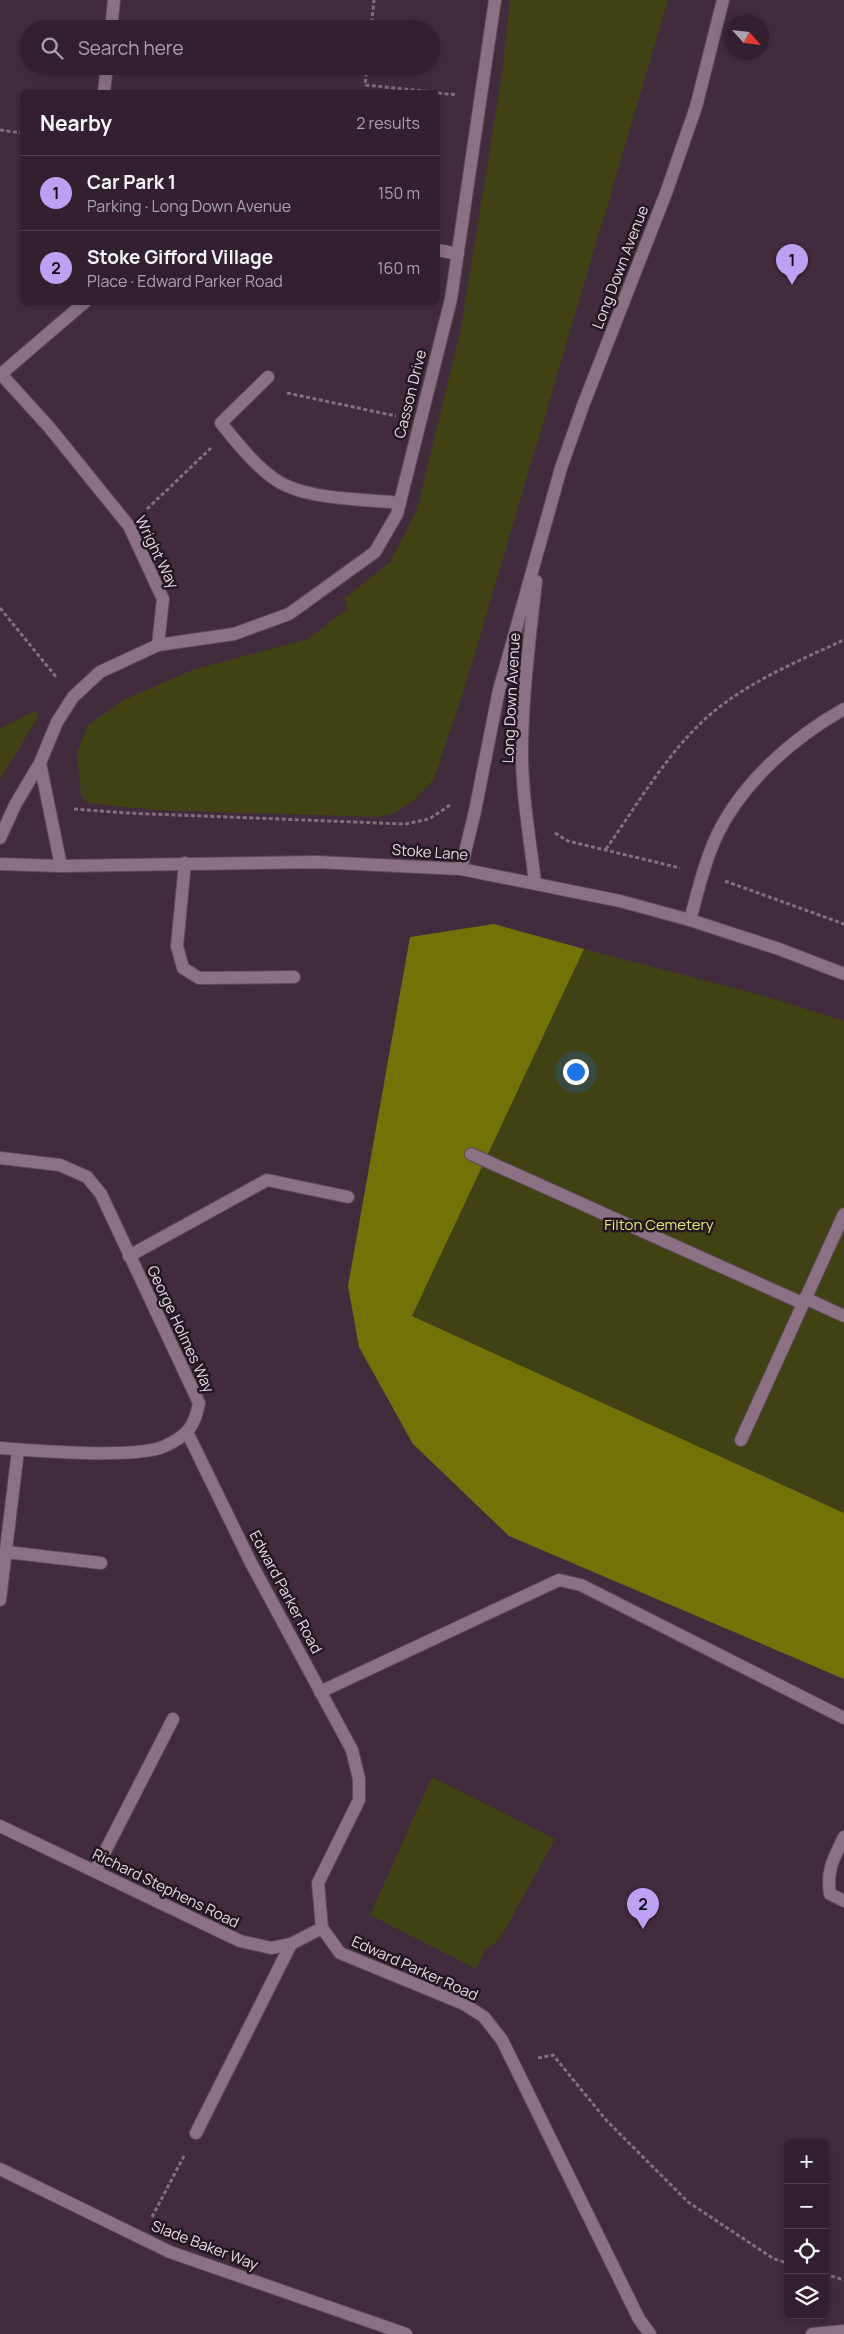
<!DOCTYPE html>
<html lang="en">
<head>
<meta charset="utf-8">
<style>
  :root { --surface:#32202e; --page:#3a2836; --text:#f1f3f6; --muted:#a8a3aa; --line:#4d3e4a; --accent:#bca0f2 }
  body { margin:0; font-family:Manrope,sans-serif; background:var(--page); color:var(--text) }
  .controls { position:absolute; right:15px; bottom:15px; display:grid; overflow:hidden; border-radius:8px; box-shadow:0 2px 12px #0003 }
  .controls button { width:45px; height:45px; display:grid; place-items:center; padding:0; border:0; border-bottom:1px solid var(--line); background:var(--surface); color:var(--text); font:25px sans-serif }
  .compass { position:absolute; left:724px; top:15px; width:45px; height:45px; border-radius:50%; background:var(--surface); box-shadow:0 2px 12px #0003; rotate:117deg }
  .you { position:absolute; left:575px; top:1071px; width:18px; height:18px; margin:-12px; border:4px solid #fff; border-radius:50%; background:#1a73e8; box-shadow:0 0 0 8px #1a73e833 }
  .badge { display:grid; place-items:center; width:32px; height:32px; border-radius:50%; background:var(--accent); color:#111; font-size:16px; font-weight:700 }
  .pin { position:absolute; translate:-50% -41px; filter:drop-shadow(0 1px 2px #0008) }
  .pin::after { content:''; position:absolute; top:26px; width:18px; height:15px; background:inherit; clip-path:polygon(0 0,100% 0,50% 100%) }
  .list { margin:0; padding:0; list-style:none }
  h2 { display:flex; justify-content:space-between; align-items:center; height:65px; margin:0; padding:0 20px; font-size:21px }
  h2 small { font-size:16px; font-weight:400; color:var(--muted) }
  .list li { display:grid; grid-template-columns:32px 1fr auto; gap:15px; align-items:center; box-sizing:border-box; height:75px; padding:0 20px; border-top:1px solid var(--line) }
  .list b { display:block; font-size:19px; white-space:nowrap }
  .list p { margin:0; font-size:16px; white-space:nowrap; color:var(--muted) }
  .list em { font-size:16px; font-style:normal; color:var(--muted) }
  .icon { flex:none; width:28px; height:28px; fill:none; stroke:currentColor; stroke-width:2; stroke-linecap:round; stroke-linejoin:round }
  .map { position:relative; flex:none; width:844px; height:2334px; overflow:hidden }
  .search { position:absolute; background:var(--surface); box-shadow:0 2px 12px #0003; left:20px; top:20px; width:420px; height:55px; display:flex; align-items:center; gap:12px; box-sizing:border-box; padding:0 18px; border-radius:28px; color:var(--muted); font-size:19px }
  .panel { position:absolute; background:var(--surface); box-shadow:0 2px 12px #0003; left:20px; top:90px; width:420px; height:215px; border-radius:8px }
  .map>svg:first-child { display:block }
  .green { fill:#404214 }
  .forest { fill:#727307 }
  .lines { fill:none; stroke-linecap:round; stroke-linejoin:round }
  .service-casing { stroke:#5d4a59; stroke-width:14 }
  .minor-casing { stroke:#5d4a59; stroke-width:14 }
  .tertiary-casing { stroke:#5d4a59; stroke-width:14 }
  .path { stroke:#826e7e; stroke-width:3; stroke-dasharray:4 2.5; stroke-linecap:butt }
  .service { stroke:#8c7185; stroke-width:12 }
  .minor { stroke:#8c7185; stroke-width:12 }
  .tertiary { stroke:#8c7185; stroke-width:12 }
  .labels { text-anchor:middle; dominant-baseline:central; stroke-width:5; stroke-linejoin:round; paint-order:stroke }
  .street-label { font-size:15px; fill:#e7d8e3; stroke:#221820 }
  .park-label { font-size:15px; fill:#e5e96e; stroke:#221820 }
</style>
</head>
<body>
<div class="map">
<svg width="844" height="2334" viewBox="0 0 844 2334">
  <rect width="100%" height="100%" fill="#422b3d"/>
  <path class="green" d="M510,0H668L464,690L434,779L416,799L395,813L378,817L155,810L88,803L81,796L77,753L88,725L124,700L192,670L308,639L347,609L345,598L390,562L417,510L461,328L502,74Z
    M34,711L39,716L0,779V729Z
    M584,949L761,995L844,1021V1513L412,1316Z
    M432,1777L555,1839L500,1939L485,1950L476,1969L370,1915Z"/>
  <path class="forest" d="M494,924L584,949L412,1316L844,1513V1679L509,1536L413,1444L359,1347L348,1286L410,937Z"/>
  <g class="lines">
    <g class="service-casing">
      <path id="service" d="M268,377L221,423C237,443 263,476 287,486C319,500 365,499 400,503
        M185,863L177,946L183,968L199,978L294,977
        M690,920C698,891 705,860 718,833C744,781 794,737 844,709
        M471,1154L802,1303
        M129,1256L267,1180L348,1197
        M805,1298L844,1316
        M741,1440L844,1214
        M6,1552L101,1563
        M320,1692L559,1580L581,1585L844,1718
        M844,1837C834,1858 826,1870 830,1894L844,1901
        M95,1871L173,1719
        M196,2133L291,1944"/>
    </g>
    <g class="minor-casing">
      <path id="minor" d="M111,29L114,0
        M104,92L107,66
        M438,250L458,254
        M0,373L49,427L129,526L163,599L158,645L100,672L73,697L57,722L40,763L15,805L0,838
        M1,374L85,302
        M158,645L234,634L289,614L375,552L397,514L451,299L495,0
        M40,763L61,866
        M0,1158L60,1165L87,1177L101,1194L199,1403C195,1426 187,1436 165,1446C138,1459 34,1451 0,1448
        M187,1432L251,1563L352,1750L359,1779V1800L318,1883L322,1928L340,1953L464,2004L484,2017L502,2040L639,2319L650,2334
        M0,1600L18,1450
        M0,1826L240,1941L271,1948L291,1944L322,1928
        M0,2169L170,2252L406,2334
        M812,2334L844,2331"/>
    </g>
    <g class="tertiary-casing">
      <path id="tertiary" d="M0,864L61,866L316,862L461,869L620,901L690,920L779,949L844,974
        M461,869L475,811L499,690L561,468L584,403L666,193L696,107L723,0
        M535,883C530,838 521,791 522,745C523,690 530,636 536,581"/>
    </g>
    <path class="path" d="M371,29L374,0
      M367,66L365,85L434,92
      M438,93L457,95
      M0,130L22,133
      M287,393L396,416
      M147,509L211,448
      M0,608L57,678
      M74,809L127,813L405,824L429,819L450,805
      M555,833L568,841L680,868
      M606,849C637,805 666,755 705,719C745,683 796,662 844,640
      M725,881L844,924
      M538,2058L553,2055L607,2121L688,2202L774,2259L788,2263
      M152,2217L185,2154
      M825,2274L844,2280"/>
    <use href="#service" class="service"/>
    <use href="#minor" class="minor"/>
    <use href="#tertiary" class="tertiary"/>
  </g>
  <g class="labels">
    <g class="street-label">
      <text transform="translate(620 267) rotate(-69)">Long Down Avenue</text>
      <text transform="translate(410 394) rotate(-76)">Casson Drive</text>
      <text transform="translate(157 552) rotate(64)">Wright Way</text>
      <text transform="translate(511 698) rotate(-87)">Long Down Avenue</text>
      <text transform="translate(430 852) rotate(4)">Stoke Lane</text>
      <text transform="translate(181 1329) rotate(65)">George Holmes Way</text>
      <text transform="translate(286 1592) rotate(62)">Edward Parker Road</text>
      <text transform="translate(166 1888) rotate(26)">Richard Stephens Road</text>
      <text transform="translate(415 1968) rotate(24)">Edward Parker Road</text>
      <text transform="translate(205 2245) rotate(21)">Slade Baker Way</text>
    </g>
    <g class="park-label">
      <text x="659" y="1224">Filton Cemetery</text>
    </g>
  </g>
</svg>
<div class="controls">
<button>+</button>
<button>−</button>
<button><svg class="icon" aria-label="locate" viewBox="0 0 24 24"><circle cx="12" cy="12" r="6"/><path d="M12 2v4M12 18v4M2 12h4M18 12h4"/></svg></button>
<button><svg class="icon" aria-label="layers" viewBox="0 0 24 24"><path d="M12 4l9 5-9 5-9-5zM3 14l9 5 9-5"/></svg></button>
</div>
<svg class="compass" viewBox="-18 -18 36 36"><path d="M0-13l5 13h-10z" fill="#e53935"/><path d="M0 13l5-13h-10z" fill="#a8a3aa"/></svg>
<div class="you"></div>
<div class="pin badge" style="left:792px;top:285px">1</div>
<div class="pin badge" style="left:643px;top:1929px">2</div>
<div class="search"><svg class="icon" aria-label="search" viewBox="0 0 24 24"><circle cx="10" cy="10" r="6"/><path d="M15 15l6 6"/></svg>Search here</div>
<section class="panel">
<h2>Nearby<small>2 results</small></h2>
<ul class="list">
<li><span class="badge">1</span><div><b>Car Park 1</b><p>Parking · Long Down Avenue</p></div><em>150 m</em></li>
<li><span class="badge">2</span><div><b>Stoke Gifford Village</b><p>Place · Edward Parker Road</p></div><em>160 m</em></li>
</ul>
</section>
</div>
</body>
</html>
